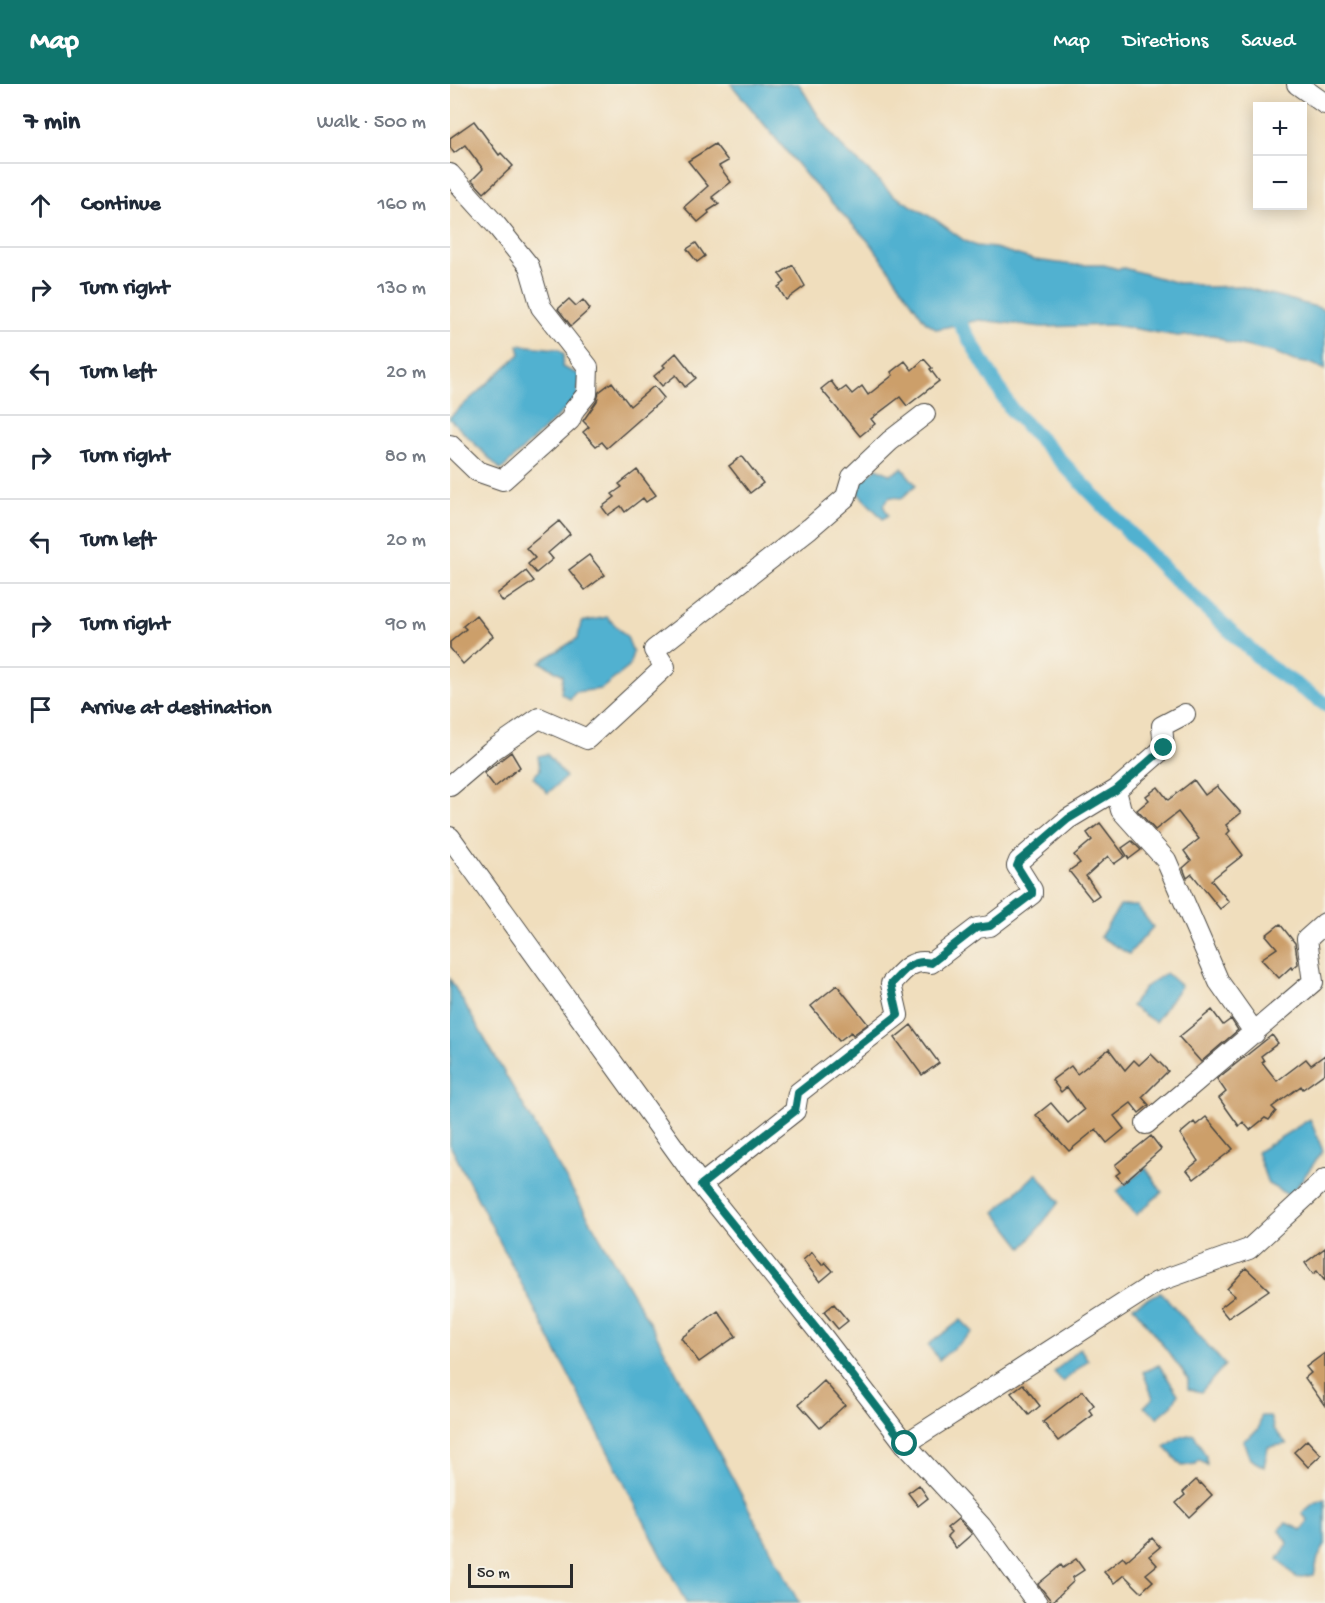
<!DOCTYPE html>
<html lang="en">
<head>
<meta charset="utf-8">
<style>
  :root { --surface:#fff; --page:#f6f6f7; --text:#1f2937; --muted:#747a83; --line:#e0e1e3; --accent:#0f766e }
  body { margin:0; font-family:"Gochi Hand",sans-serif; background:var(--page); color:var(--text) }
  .controls { position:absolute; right:18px; top:18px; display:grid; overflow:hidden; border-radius:0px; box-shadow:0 3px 15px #0003 }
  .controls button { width:54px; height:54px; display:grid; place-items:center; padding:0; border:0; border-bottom:2px solid var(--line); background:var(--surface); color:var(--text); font:30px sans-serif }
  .scale { position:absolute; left:18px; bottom:15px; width:105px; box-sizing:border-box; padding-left:6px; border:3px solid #2b2b2b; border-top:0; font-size:16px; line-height:21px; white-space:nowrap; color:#2b2b2b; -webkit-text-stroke:4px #f7f3e8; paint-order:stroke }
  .stop { position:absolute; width:18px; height:18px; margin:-14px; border:4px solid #0f766e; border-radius:50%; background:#fff }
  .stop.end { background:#0f766e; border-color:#fff; box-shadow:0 2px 6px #0008 }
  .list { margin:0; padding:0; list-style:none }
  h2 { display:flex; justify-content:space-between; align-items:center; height:78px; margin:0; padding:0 24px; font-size:26px }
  h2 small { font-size:20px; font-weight:400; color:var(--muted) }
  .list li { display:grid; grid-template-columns:39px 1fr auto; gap:18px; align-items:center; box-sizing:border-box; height:84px; padding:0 24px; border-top:2px solid var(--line) }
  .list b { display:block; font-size:22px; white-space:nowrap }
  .list em { font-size:20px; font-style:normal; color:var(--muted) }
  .icon { flex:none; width:33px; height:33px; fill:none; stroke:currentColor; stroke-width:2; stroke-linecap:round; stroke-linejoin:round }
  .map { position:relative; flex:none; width:875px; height:1519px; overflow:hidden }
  header { display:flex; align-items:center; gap:36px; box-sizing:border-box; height:84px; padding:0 30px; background:var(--accent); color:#fff }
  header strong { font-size:28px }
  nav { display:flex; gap:33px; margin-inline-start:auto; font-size:21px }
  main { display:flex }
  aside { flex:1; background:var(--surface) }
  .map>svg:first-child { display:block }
  .water { fill:#51b1d0; stroke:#3e6e7e; stroke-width:1.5 }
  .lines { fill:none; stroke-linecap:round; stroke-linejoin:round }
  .canal { stroke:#51b1d0; stroke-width:15 }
  .building { fill:#cc9f6b }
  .minor-casing { stroke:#494641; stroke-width:22 }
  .minor { stroke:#fff; stroke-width:20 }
  .route { stroke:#0f766e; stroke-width:8 }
</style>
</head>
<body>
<header>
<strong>Map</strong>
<nav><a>Map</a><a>Directions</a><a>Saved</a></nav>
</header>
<main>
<aside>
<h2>7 min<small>Walk · 500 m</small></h2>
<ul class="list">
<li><svg class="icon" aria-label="ahead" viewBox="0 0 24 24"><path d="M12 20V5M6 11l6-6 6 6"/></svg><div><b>Continue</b></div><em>160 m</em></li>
<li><svg class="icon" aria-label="right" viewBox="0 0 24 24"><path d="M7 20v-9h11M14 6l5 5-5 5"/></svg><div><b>Turn right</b></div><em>130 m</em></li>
<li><svg class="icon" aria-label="left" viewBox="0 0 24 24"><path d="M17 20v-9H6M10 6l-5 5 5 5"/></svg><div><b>Turn left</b></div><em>20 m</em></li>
<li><svg class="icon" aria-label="right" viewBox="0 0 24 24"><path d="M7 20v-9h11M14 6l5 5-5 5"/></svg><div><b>Turn right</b></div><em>80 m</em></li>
<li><svg class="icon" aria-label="left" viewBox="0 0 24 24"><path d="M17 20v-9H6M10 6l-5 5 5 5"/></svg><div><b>Turn left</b></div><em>20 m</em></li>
<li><svg class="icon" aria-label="right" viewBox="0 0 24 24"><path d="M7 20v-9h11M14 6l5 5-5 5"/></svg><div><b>Turn right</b></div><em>90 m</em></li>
<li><svg class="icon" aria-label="arrive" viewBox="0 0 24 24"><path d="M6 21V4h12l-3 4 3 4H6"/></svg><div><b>Arrive at destination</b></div></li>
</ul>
</aside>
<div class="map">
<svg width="875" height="1519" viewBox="0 0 875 1519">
  <rect width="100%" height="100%" fill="#f7f3e8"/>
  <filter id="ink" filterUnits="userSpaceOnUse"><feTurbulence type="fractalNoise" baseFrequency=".0167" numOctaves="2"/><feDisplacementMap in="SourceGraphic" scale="12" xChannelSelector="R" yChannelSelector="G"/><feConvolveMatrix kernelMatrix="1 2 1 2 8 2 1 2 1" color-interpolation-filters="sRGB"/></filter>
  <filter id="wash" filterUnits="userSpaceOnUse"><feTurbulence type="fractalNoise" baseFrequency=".008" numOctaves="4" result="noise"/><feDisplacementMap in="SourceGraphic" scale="24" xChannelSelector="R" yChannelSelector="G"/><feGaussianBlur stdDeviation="1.35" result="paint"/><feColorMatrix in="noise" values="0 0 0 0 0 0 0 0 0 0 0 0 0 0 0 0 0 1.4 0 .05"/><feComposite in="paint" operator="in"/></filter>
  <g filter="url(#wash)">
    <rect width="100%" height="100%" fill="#f0debd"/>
    <path class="water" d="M281,0H349L369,33L394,65L422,90L443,111L486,136L515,157L526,162L545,164L585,176L624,181H654L668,185L674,184L728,199H740L757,203L790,202L870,224L875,227V286L863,280L844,277L826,269L777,258L764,251L727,252L663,241L592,243L529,236L487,245L475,237L422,161L360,96Z
      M68,261L108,265L114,270L112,283L130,291L127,314L51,386L0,335V333L70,270Z
      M427,384L441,391L452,384L466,401L452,414L440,413L433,421L438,431L433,435L403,404Z
      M157,533L177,553L183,568L179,583L151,605L125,608L120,615L111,609L113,591L90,578L128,554L131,538Z
      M97,670L116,693L98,709L83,693L90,686L88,672Z
      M670,822H687L703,843L679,870L650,853Z
      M716,889L731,902L705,938L681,922L695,903Z
      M0,895L207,1252L349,1519H236L0,1061Z
      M860,1035L873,1067L840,1112L818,1100L807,1068Z
      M696,1084L712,1108L686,1131L667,1107Z
      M587,1089L609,1118L573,1164L545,1128Z
      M711,1208L775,1281L751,1308L738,1305V1294L683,1222Z
      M511,1236L523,1248L489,1276L478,1261Z
      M630,1264L638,1276L613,1298L604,1288Z
      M709,1281L728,1310L722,1321L708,1333L694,1323L703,1314L693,1288Z
      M811,1332H820L824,1345L837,1360L818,1363L814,1383L800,1375L793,1357L808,1346Z
      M744,1350L756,1372L757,1381L749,1376L746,1380L732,1382L715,1363L729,1353Z
      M875,1415V1461L868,1474L864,1491L846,1494L828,1475L838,1459L829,1445L836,1439L851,1446L858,1437L852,1429L864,1419Z"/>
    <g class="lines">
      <path class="canal" d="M500,223L561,325L717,488L818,582L875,620"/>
    </g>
    <g id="blocks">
      <path class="building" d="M24,37L49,71L51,69L63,82L34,109L22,96L33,85L15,61L4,69L0,63V54Z
        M265,60L278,77L269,82L281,98L262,113L269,120L258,127L259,129L248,138L234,123L258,102L238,77Z
        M246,159L255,172L247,178L237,165Z
        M343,181L355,202L336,216L328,203L335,198L329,190Z
        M119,215L126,222L133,216L140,225L121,242L108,225Z
        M226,269L246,294L235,303L226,291L212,302L204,292L215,283L213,281Z
        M474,275L482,284L480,285L489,297L457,322L450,313L421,335L425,340L410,352L371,305L381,297L389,308L396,303L402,310L412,302L418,311L443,291L441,288L455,277L462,286Z
        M162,298L180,322L204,302L214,314L157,364L152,358L146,362L133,348L139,343L133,337L147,317L149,308Z
        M292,372L313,399L300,409L279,382Z
        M187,386L206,411L196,418L193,414L175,428L171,422L158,431L152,423L165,413L162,410L172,403L169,400Z
        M109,437L120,450L98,469L103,475L86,489L78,480L85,474L76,464Z
        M139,471L155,491L135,506L119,486Z
        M76,487L84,497L53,518L47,510Z
        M26,531L43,552L13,580L0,564V558L16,545L13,542Z
        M61,668L70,683L45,703L34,689Z
        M744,696L755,711L767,702L791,729L776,741L780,747L777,750L793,771L761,796L779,818L770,825L742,790L737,794L733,784L741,777L734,767L749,755L728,728L705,746L687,726L699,716L696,712L708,703L718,716Z
        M650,739L675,772L664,780L658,772L636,792L649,811L642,816L619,787L630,779L624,771L642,756L637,749Z
        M682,757L691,766L679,775L672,764Z
        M830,840L845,859L848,880L842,885L841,883L829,894L811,875L827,864L816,851Z
        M387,901L418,940L403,951L401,948L389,957L361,922Z
        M762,926L773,941L781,935L788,946L751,978L729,953Z
        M461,941L489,979L472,991L445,954Z
        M822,951L828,959L811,972L814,977L812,978L827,997L856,975L861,981L875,971V989L853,1005L851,1002L822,1023L826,1027L819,1036L815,1034L800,1046L793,1038L789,1042L769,1014L776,1008L767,995Z
        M659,965L675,986L684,976L689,981L701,970L718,987L692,1013L699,1021L689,1029L681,1019L664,1032L674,1045L657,1059L646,1045L619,1067L586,1031L601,1019L618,1039L634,1026L617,1003L611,1008L602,996L621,982L627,990Z
        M756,1033L783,1065L744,1095L737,1086L748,1077L730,1050L744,1038L746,1041Z
        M701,1052L711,1065L673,1099L666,1091L670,1088L665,1081Z
        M875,1164V1197L867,1187L863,1190L855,1179Z
        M362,1168L372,1181L375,1178L383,1187L370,1198L353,1176Z
        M796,1184L819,1206L778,1234L770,1224L785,1212L777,1205Z
        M384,1220L398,1237L388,1245L374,1228Z
        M268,1227L286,1252L249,1278L231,1254Z
        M875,1269V1322L855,1294L861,1289L856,1283Z
        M374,1297L395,1321L370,1344L349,1320Z
        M573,1300L590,1322L579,1331L561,1309Z
        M633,1307L644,1321L639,1326L643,1331L608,1357L593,1338Z
        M857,1356L871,1371L858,1383L844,1368Z
        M746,1396L750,1400L751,1399L762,1411L739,1433L726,1419L735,1411L733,1408Z
        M469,1401L478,1414L468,1422L458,1409Z
        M508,1435L522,1450L506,1464L497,1452L501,1448L497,1444Z
        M702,1454L710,1463L699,1472L707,1481L696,1490L703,1497L691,1508L674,1491L664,1499L654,1488L673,1473L676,1477Z
        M626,1475L634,1486L622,1494L624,1497L602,1518L588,1500L611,1481L613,1484Z"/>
    </g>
  </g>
  <g filter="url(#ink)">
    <use href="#blocks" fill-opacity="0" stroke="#494641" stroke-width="1.5"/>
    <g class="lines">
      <g class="minor-casing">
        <path id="minor" d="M847,0L875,20
          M0,90L46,141L79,182L91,223L138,283L137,310L124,326L120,336L53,396L27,387L0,361
          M0,702L40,668L89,634L137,655L215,583L204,566L360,444L396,413L402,393L440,357L475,330
          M666,706L671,726L716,776L769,898L805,949
          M0,753L251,1101L373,1253L455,1360L531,1442L587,1519
          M696,1040L863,898L857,855L875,839
          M251,1101L345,1027L348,1009L448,931L441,900C453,887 462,874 481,879L527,844L540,842L582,810V806L567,782L569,777L618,735L666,706L714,664L712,642L735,630
          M455,1360L707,1198L799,1165L875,1095"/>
      </g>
      <use href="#minor" class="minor"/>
    </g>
  </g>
  <g class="lines" filter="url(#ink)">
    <path class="route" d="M455,1360L373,1253L251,1101L345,1027L348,1009L448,931L441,900C454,887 462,874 481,879L526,844L540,842L582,810V806L567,782L569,777L618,735L666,706L714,664"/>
  </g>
</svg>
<div class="controls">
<button>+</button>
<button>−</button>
</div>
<div class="scale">50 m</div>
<div class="stop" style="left:455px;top:1360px"></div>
<div class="stop end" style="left:714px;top:664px"></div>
</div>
</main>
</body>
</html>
